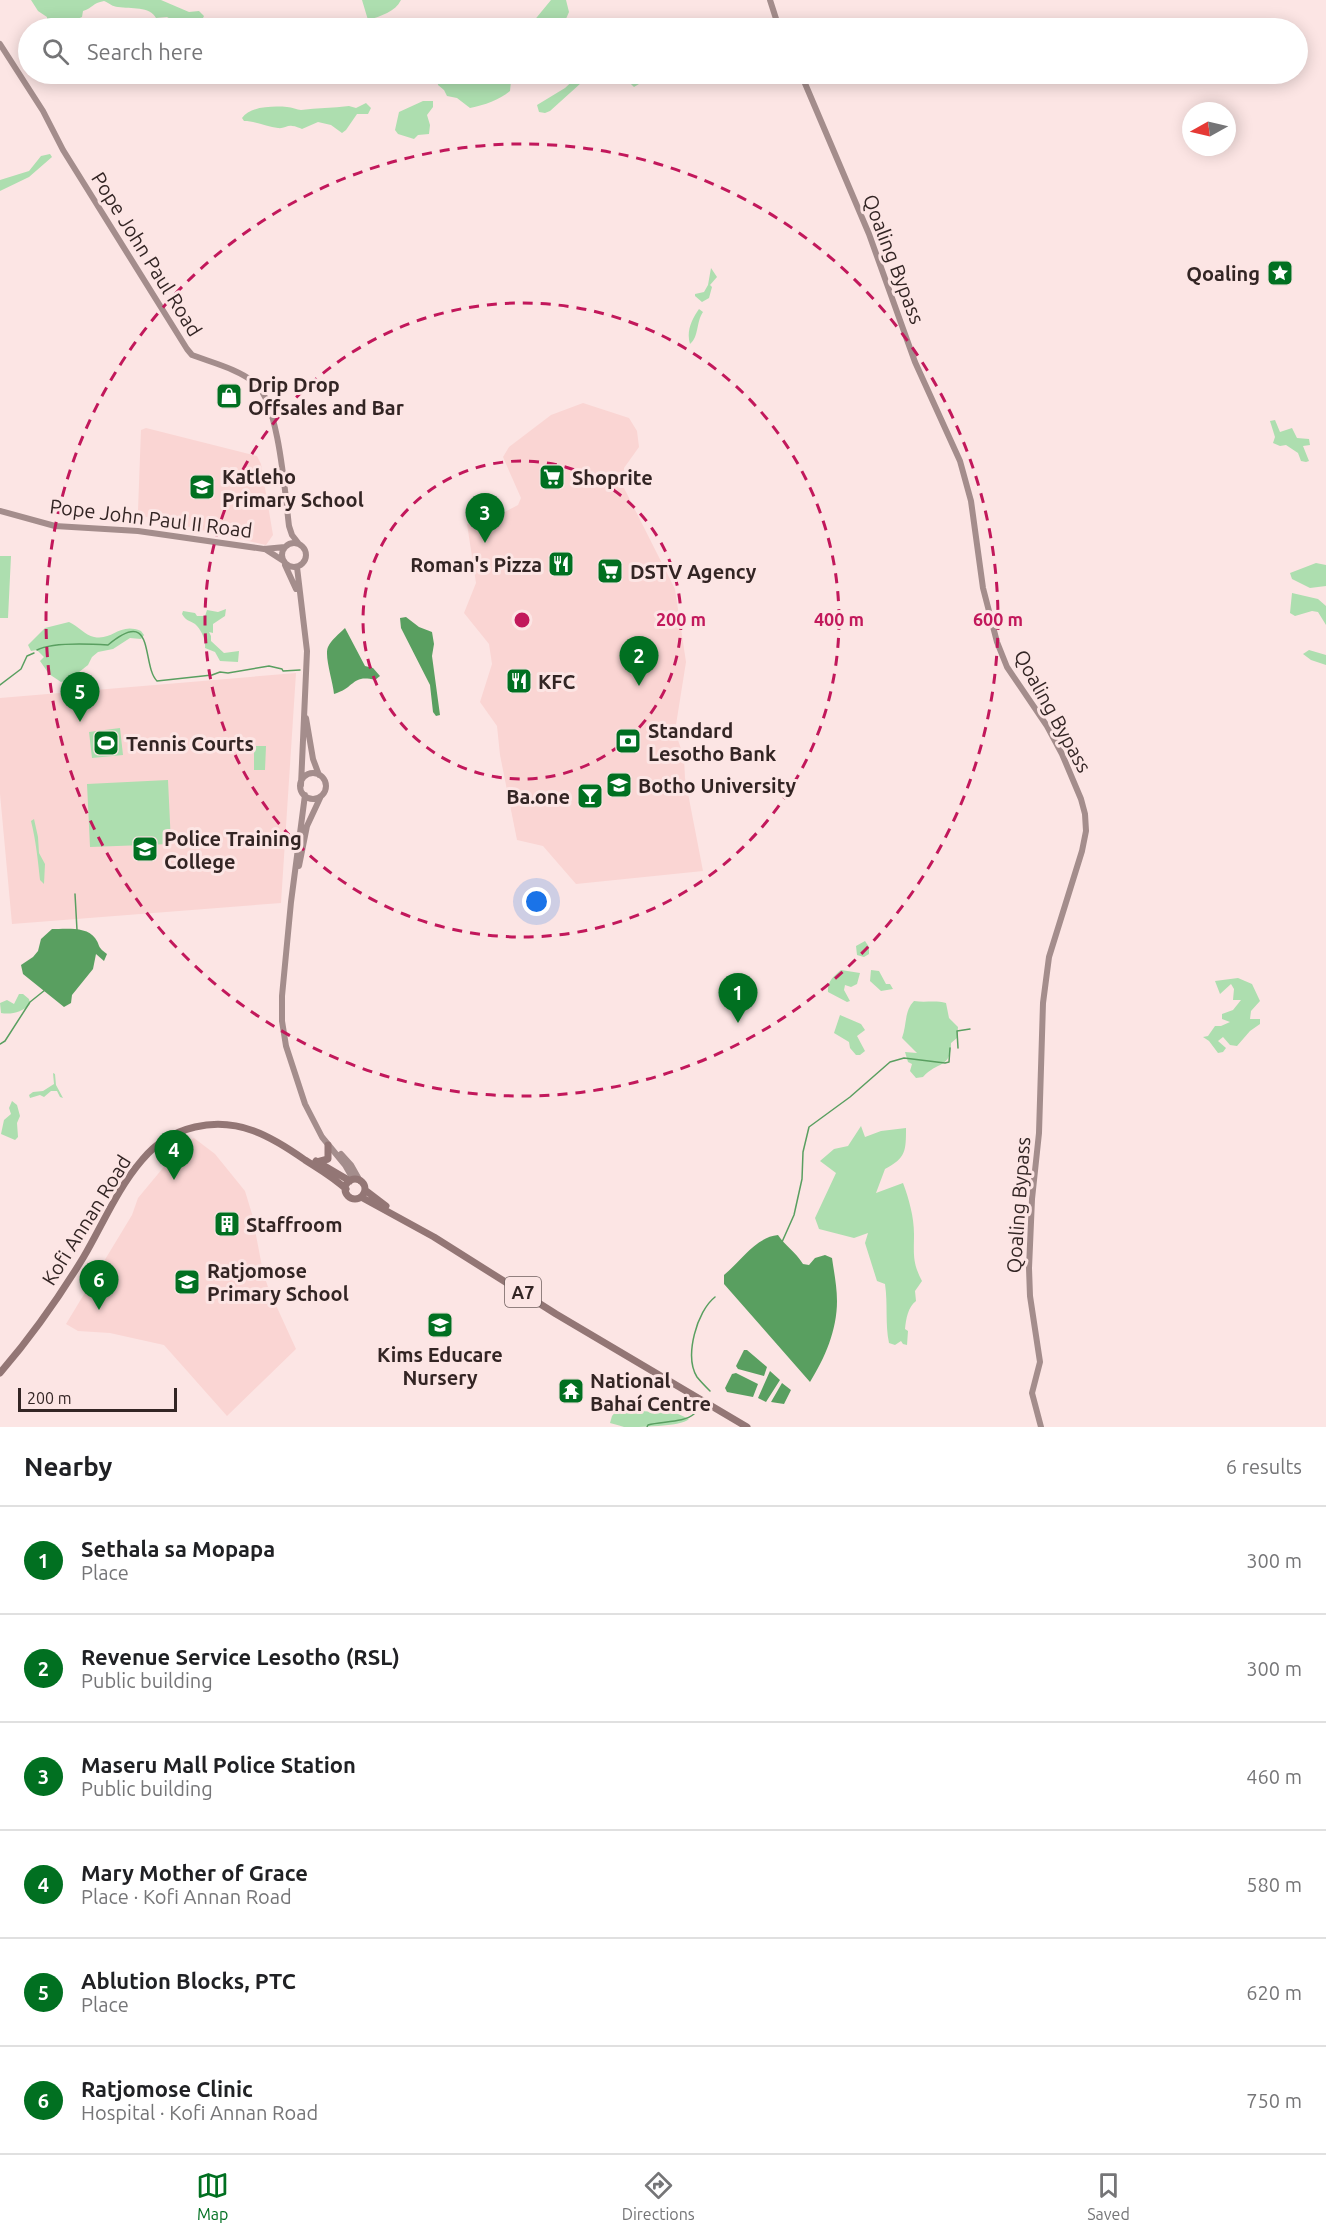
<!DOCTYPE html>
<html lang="en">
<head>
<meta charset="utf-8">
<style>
  :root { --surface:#fff; --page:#f6f6f6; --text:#202124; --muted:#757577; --line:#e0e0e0; --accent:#017021 }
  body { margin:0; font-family:Ubuntu,sans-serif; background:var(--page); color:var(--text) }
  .compass { position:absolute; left:1182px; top:102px; width:54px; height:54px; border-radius:50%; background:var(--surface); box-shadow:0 3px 15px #0003; rotate:262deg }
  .scale { position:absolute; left:18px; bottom:15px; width:159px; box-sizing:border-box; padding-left:6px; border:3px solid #332524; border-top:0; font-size:16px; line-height:21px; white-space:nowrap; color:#332524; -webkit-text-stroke:4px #fce5e4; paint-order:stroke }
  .you { position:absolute; left:537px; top:902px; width:21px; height:21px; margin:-15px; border:4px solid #fff; border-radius:50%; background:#1a73e8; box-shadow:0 0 0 9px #1a73e833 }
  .badge { display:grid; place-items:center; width:39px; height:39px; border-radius:50%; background:var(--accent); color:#fff; font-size:20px; font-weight:700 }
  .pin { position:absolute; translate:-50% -50px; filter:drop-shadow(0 2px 3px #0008) }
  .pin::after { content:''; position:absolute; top:32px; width:21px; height:18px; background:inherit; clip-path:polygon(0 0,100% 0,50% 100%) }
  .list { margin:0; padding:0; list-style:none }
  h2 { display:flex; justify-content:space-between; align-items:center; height:78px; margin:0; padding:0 24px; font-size:26px }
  h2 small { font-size:20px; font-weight:400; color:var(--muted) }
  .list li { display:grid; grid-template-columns:39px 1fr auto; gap:18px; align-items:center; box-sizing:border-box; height:108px; padding:0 24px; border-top:2px solid var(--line) }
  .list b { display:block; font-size:22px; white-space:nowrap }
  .list p { margin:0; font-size:20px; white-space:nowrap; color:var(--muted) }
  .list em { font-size:20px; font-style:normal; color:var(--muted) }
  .icon { flex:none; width:33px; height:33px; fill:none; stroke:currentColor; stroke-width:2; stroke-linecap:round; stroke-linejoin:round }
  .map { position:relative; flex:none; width:1326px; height:1427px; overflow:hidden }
  .search { position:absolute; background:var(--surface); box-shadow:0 3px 15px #0003; left:18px; right:18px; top:18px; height:66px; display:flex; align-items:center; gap:15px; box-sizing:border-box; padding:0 21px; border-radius:33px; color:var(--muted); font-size:22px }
  .sheet { height:726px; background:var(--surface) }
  nav { display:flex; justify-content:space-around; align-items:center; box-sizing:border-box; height:84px; border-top:2px solid var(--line); background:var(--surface); font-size:16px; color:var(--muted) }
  nav a { display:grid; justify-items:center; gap:3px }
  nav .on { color:var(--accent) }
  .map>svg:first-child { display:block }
  .built { fill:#fad5d3 }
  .green { fill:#addeaf }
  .water { fill:#599f60 }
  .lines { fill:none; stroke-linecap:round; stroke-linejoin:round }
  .stream { stroke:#599f60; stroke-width:1.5 }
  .secondary { stroke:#a48d8c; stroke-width:6 }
  .primary { stroke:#937675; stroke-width:7 }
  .ring { fill:none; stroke:#c2185b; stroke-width:3; stroke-dasharray:10 8 }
  .labels { text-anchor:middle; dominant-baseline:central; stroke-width:6; stroke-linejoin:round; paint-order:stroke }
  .shield { fill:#fce5e4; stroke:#6f5f5e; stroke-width:1.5 }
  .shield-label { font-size:18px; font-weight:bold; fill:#332524 }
  .street-label { font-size:20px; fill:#332524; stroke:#fce5e4 }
  .poi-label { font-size:20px; font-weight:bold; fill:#332524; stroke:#fce5e4; text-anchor:start }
  .centre { fill:#c2185b; stroke:#fce5e4; stroke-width:3 }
  .ring-label { font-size:18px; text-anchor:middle; font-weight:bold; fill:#c2185b; stroke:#fce5e4; stroke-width:6; stroke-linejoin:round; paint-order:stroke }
</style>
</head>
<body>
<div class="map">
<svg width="1326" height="1427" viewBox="0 0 1326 1427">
  <rect width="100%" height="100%" fill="#fce5e4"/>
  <path class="built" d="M583,403L629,418L637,431L639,447L624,468L623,486L675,589L686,662L675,731L684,758L685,778L703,871L576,884L543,846L517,840L500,755L497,726L480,702L492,664L489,644L464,613L476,583L467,524L478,526L518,505L521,498L503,457L509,447L551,415Z
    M146,428L257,456L261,464L273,535L266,545L142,516L138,510L141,430Z
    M296,673L281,903L12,924L0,794V698Z
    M194,1138L215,1154L245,1191L252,1214L263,1272L269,1290L296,1349L227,1416L164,1345L110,1333L78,1331L66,1324L132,1215L138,1198L182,1145Z"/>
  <path class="green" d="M31,0H161L189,12L199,11L204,16L201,22L196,24L191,22L185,24L177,23L167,17L156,18C150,6 131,9 118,7C113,7 109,3 104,1C92,3 93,8 83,11L82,17C74,21 55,26 47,26V17L38,11Z
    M362,0H401C395,12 381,16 368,20Z
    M551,0H566L569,12L562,28H528Z
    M446,74H518L511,81L510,91C499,100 485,105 470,108L457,98L447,96L444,90L438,85L437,77Z
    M580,74H591L550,111L545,113L539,112L537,105L565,88Z
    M608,74H641L639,84L634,87L627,80H620L618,74Z
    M423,101H433V107L427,115L430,125L429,134L418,135L414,139L398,134L395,130L399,112Z
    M366,103L371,108L368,114H357L346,130L342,133L331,125L318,122L302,129C299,128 296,126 292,126C288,125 283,129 278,128C267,127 256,121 244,121L242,118C250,106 274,106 287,107C292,107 297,110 301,110C317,108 333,108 349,106L356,108Z
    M50,154L52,157L29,177L0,191V180L29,171L41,156Z
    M711,268L717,277L710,285L712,287L709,298L702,302L695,296V294L704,292L708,285Z
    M699,309L703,312C696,322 699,337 690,344C686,331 692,319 699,309Z
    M1275,420L1280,432L1292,428L1297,438L1309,439L1310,445L1303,446L1309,461L1306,462L1301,461L1298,453L1286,445L1280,446L1273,443L1275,437L1270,421Z
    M0,556H11L8,618H0Z
    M1316,563L1326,565V586L1310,588L1292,579L1290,573Z
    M1292,593L1318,599L1326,606V625L1318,612L1312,611L1295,616L1290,613Z
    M226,609L225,616L213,624V633L209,632L211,636V641L224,653L239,651L238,662L220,661L215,652L205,648C206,640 201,629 195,624C189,620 186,621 182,614L183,611L195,613L197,616H205L207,610L218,612Z
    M69,622C78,626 85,635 94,637C113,641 119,622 141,631L144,635L141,639L130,638L113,649L98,652L92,657L88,665L69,680L61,682L49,674L40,661L44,657L37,650L31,651L28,645L45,628Z
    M1309,650L1326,655V665L1311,660L1303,654Z
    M120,728L123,755L92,758L89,732Z
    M254,746H266L265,770H254Z
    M168,780L171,844L90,847L87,784Z
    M34,819L38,837L39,853L45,864L44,884L40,880C38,861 36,841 31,821Z
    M865,941L869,947V954L864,957L857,955L856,946Z
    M841,970L860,973L857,984L851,987L845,985L844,990L850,1001L847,1002L828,992C827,981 834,976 841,970Z
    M871,970L879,971L886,984H890L893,989L881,991L870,981Z
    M1238,978L1252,984L1260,1001L1251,1011L1250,1019H1260V1024L1250,1031L1237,1046L1230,1045L1223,1037L1218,1041L1226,1048L1223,1052L1218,1053L1209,1041L1203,1037L1208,1036L1215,1026H1221L1230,1022L1222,1019V1014L1233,1010L1241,1000H1233L1234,989L1231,984L1220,994L1215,981Z
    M19,994H23L29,999L30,1004C23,1012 11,1015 1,1013L0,1003L7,1000L14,1004Z
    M914,1001C925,1003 935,1000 946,1003L949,1018L958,1027L957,1038L951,1043C951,1069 937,1061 923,1077L916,1078L910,1071L912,1064L908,1062L905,1052L917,1053L902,1038C907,1025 904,1011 914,1001Z
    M840,1015L861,1024L865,1030L857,1036L865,1051L860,1055H856L850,1048L849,1042L834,1033Z
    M53,1073L55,1074L56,1085L63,1098L60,1097L57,1091H51L44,1097L40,1095L30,1098L29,1095L33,1092L43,1091L54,1084Z
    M12,1101L17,1105L20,1116L17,1123L18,1137L15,1140L1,1134L4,1120L11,1114L9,1108Z
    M861,1126L865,1137L881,1131L906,1128C906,1151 906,1158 885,1169L876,1193L903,1183C909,1199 914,1217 914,1234C914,1254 912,1262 922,1281L915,1291L916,1301C908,1307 906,1319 905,1329L908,1331L907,1345L903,1344L901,1341L895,1345L889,1343C885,1324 888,1304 885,1284L877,1281L865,1243L868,1233L854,1238L819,1229L815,1218L836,1173L820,1161L834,1149L848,1146Z
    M622,1410L676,1413L689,1419C680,1427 638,1427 624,1427C620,1426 615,1424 610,1423L612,1416L616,1411Z"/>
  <path class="water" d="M406,617L419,627L432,632L434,644L432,656L440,715L436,716L433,712L430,685L401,628L400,618Z
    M345,628L365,666L373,668L380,676L375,680C352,674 355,688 334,694C333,682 324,656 328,647C331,640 339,634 345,628Z
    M52,929C64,929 87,926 95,938C101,946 96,946 107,954L104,961L96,954L93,969L72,995L71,1003L64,1007L23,974L21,965L33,957L38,951L41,939Z
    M778,1235C785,1246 795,1251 803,1264L809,1265L815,1258L825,1255L832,1258C834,1272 837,1287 837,1301C837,1330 825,1358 810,1382L724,1284V1275C740,1262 756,1237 778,1235Z
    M744,1350H747L767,1367L764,1376L738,1369L736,1366Z
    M770,1371L780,1380L766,1402L758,1398Z
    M736,1373L758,1384L753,1397L727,1392L725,1388L732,1374Z
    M782,1383L791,1390L784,1404L771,1402Z"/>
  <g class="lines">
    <path class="stream" d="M37,650C52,642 92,644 108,645C156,605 141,665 157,681L212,675L220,672L228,673L269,666L282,669L283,671L300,670
      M0,685L21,669L27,656L34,653
      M75,894L77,930
      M0,1044L5,1041L30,1002L45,990
      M958,1048L957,1031L970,1029
      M782,1242L794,1215L802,1179L803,1152L809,1127L850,1097L890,1062L904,1058L945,1063L949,1062L950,1048
      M710,1391C706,1387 701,1382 697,1377C684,1356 697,1311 715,1297
      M647,1427L648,1425C661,1421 684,1423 694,1414"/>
    <path class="secondary" d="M770,0L779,28
      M0,44L43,111L63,150L187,349L192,355C213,363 238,369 255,383C279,403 285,494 289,526L292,535L299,544
      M801,74L869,234L915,362L960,461L971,501L983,588L997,642L1007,667L1047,726L1062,754L1081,799L1085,814L1086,831L1082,851L1049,957L1043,1003L1039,1133L1032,1199L1029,1268L1030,1296L1040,1362L1032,1393L1041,1427
      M0,511L55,526L138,531L264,549L285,547
      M282 555a12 12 0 1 1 24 0a12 12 0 1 1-24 0Z
      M265,549L282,560
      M285,565L296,589
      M297,567L307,651L301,785
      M306,718L313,759L319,775
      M300 786a13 13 0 1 1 26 0a13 13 0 1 1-26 0Z
      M305,795L291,902L282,996V1021L286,1046L305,1104L322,1137L345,1165L353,1179
      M299,866L307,826L321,796
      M341,1154L351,1165L360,1181"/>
    <path class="primary" d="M316,1161L350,1181
      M317,1162L328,1159V1145
      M345 1189a10 10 0 1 1 20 0a10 10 0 1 1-20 0Z
      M365,1190L386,1206
      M361,1197L434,1237L556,1314L747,1427
      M0,1373C31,1337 58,1299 83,1258C102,1226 117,1189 142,1160C156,1143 174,1132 195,1127C238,1117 271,1136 305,1160C319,1169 333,1177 346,1189"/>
  </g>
  <g class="ring">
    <circle cx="522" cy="620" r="159"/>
    <circle cx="522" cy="620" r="317"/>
    <circle cx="522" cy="620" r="476"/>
  </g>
  <defs>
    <g id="sight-square" transform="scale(1.35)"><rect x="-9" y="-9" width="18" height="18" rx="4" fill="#017021" stroke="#fce5e4"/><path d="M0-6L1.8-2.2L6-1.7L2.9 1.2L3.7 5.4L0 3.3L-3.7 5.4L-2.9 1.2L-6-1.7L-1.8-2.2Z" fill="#fff"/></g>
    <g id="shop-square" transform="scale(1.35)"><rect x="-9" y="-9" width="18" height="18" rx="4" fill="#017021" stroke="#fce5e4"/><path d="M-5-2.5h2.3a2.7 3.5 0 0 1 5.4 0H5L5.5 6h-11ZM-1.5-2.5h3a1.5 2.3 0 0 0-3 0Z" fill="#fff"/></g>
    <g id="supermarket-square" transform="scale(1.35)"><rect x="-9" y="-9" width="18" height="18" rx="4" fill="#017021" stroke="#fce5e4"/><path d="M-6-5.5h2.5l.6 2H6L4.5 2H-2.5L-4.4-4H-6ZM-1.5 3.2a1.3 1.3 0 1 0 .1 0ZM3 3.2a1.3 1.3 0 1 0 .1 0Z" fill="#fff"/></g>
    <g id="school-square" transform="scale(1.35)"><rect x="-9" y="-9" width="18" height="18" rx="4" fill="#017021" stroke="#fce5e4"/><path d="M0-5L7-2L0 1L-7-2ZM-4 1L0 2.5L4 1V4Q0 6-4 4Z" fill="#fff"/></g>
    <g id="restaurant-square" transform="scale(1.35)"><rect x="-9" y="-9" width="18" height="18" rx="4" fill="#017021" stroke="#fce5e4"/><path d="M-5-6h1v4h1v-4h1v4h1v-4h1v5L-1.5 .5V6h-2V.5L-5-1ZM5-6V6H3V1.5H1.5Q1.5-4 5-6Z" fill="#fff"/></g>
    <g id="bank-square" transform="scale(1.35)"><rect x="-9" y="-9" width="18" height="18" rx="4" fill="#017021" stroke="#fce5e4"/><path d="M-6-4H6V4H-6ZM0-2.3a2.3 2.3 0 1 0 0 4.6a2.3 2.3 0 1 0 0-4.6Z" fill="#fff"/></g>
    <g id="stadium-square" transform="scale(1.35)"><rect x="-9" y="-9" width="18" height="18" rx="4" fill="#017021" stroke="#fce5e4"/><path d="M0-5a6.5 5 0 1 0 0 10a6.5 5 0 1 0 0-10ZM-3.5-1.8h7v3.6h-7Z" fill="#fff"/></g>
    <g id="university-square" transform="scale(1.35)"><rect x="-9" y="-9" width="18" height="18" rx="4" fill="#017021" stroke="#fce5e4"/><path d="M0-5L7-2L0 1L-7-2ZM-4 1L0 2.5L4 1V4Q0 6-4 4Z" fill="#fff"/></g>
    <g id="bar-square" transform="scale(1.35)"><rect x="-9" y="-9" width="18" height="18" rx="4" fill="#017021" stroke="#fce5e4"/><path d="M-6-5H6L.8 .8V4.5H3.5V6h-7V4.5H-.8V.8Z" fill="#fff"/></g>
    <g id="building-square" transform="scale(1.35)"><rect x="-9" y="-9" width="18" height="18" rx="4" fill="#017021" stroke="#fce5e4"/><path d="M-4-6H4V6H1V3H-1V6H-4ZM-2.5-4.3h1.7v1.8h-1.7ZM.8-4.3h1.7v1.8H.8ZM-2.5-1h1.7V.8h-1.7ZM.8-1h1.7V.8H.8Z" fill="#fff"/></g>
    <g id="temple-square" transform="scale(1.35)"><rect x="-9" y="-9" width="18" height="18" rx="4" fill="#017021" stroke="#fce5e4"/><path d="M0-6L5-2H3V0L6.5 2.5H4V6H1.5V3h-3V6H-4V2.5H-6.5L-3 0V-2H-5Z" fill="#fff"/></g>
  </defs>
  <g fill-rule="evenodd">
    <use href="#sight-square" x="1280" y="273"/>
    <use href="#shop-square" x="229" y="396"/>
    <use href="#supermarket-square" x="552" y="477"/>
    <use href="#school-square" x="202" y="487"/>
    <use href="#restaurant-square" x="561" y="564"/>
    <use href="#supermarket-square" x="610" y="571"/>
    <use href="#restaurant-square" x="519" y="681"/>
    <use href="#bank-square" x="628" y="741"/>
    <use href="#stadium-square" x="106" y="743"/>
    <use href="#university-square" x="619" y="785"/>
    <use href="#bar-square" x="590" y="796"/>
    <use href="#university-square" x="145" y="849"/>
    <use href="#building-square" x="227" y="1224"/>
    <use href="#school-square" x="187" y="1282"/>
    <use href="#school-square" x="440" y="1325"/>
    <use href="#temple-square" x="571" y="1391"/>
  </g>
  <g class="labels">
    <rect class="shield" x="505" y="1277" width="36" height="30" rx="4.5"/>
    <g class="shield-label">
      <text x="523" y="1292">A7</text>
    </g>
    <g class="street-label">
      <text transform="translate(147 254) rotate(58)">Pope John Paul Road</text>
      <text transform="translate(894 259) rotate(69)">Qoaling Bypass</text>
      <text transform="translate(151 518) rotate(7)">Pope John Paul II Road</text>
      <text transform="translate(1053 711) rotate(61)">Qoaling Bypass</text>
      <text transform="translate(1018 1205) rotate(-86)">Qoaling Bypass</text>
      <text transform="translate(86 1220) rotate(-58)">Kofi Annan Road</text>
    </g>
    <g class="poi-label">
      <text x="1260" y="273" text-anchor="end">Qoaling</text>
      <text x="248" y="384">Drip Drop<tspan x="248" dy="23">Offsales and Bar</tspan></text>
      <text x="222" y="476">Katleho<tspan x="222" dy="23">Primary School</tspan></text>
      <text x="572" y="477">Shoprite</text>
      <text x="542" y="564" text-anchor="end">Roman's Pizza</text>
      <text x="630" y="571">DSTV Agency</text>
      <text x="538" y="681">KFC</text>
      <text x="648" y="730">Standard<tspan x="648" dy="23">Lesotho Bank</tspan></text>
      <text x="126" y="743">Tennis Courts</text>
      <text x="638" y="785">Botho University</text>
      <text x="570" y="796" text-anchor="end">Ba.one</text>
      <text x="164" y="838">Police Training<tspan x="164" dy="23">College</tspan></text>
      <text x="246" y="1224">Staffroom</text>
      <text x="207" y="1270">Ratjomose<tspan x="207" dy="23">Primary School</tspan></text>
      <text x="440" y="1354" text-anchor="middle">Kims Educare<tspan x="440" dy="23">Nursery</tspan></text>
      <text x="590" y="1380">National<tspan x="590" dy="23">Bahaí Centre</tspan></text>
    </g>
  </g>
  <circle cx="522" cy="620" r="9" class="centre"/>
  <g class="ring-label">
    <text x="681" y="626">200 m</text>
    <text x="839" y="626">400 m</text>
    <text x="998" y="626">600 m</text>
  </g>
</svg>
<svg class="compass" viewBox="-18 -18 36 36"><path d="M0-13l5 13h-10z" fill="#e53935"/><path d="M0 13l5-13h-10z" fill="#757577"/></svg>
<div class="scale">200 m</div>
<div class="you"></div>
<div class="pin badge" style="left:738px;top:1023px">1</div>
<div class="pin badge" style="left:639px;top:686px">2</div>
<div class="pin badge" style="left:485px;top:543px">3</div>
<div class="pin badge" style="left:174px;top:1180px">4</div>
<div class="pin badge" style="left:80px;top:722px">5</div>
<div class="pin badge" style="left:99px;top:1310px">6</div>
<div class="search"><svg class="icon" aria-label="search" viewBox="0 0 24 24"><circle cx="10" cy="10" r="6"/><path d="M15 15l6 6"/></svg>Search here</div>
</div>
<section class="sheet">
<h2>Nearby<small>6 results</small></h2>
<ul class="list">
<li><span class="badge">1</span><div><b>Sethala sa Mopapa</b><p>Place</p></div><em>300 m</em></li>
<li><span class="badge">2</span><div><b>Revenue Service Lesotho (RSL)</b><p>Public building</p></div><em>300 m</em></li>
<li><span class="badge">3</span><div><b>Maseru Mall Police Station</b><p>Public building</p></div><em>460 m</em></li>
<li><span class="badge">4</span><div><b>Mary Mother of Grace</b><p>Place · Kofi Annan Road</p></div><em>580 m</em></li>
<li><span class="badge">5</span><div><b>Ablution Blocks, PTC</b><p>Place</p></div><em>620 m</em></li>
<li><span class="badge">6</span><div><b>Ratjomose Clinic</b><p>Hospital · Kofi Annan Road</p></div><em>750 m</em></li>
</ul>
</section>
<nav>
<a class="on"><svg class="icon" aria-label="map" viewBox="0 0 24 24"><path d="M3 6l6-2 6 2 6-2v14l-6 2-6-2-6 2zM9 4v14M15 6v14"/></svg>Map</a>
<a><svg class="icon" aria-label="directions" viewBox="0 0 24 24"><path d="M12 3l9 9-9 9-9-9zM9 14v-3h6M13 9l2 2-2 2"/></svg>Directions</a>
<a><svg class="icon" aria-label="saved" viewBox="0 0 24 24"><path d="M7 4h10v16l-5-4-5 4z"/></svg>Saved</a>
</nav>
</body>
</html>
